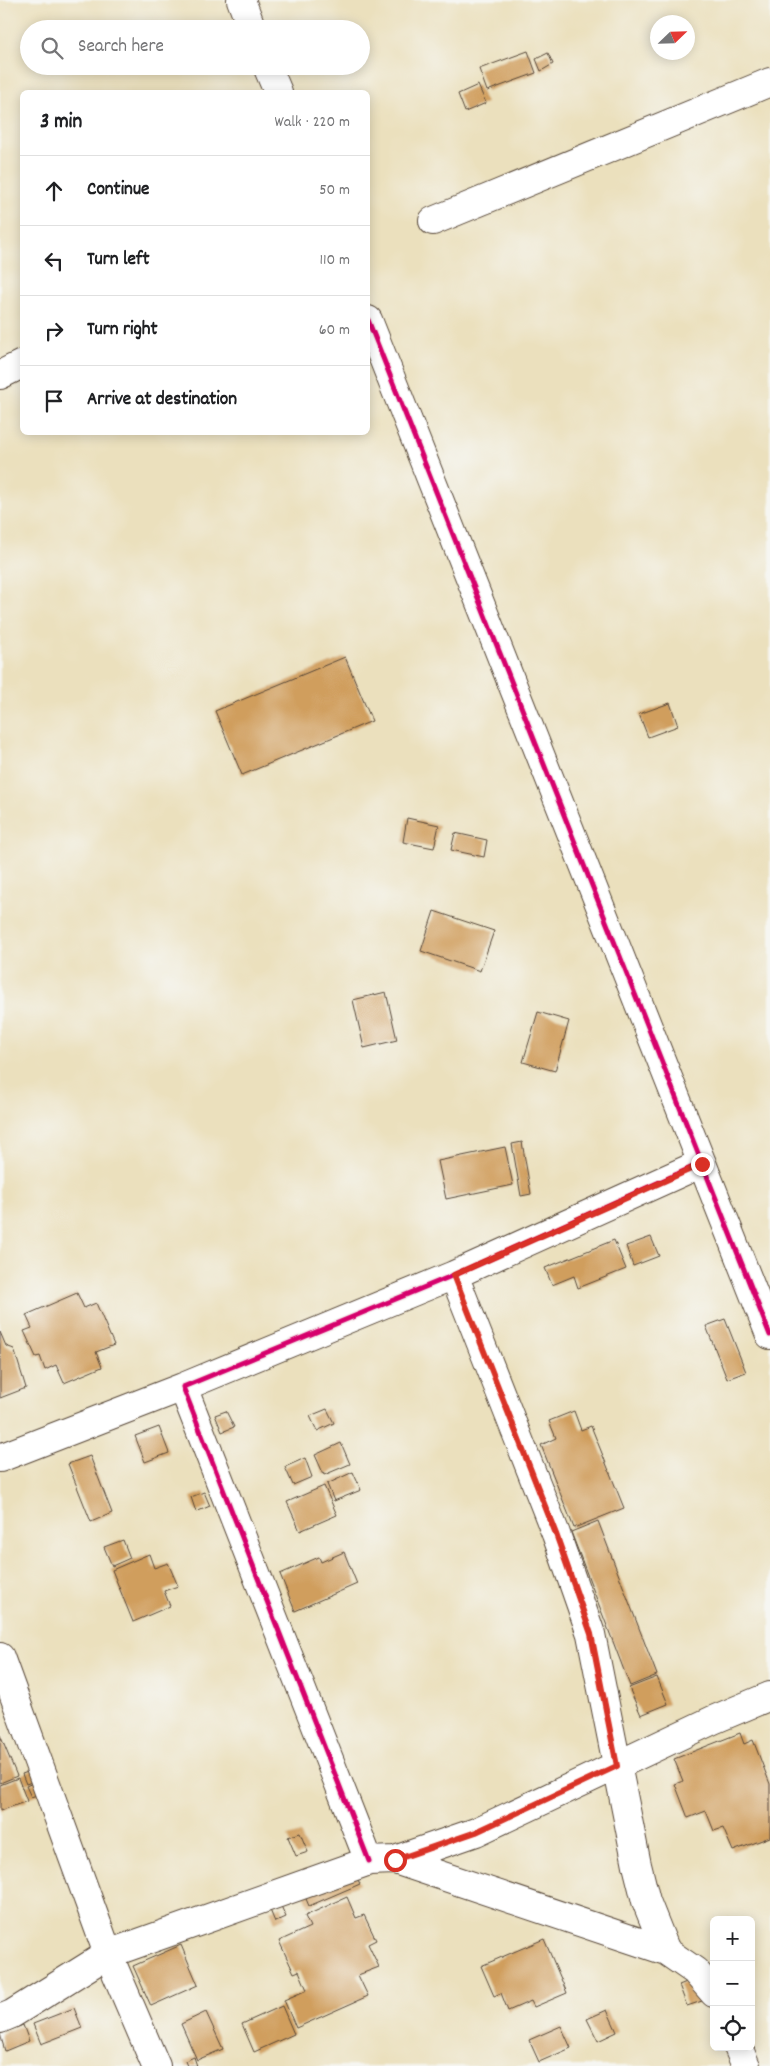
<!DOCTYPE html>
<html lang="en">
<head>
<meta charset="utf-8">
<style>
  :root { --surface:#fff; --page:#f6f6f6; --text:#202124; --muted:#757577; --line:#e0e0e0 }
  body { margin:0; font-family:Dekko,sans-serif; background:var(--page); color:var(--text) }
  .controls { position:absolute; right:15px; bottom:15px; display:grid; overflow:hidden; border-radius:8px; box-shadow:0 2px 12px #0003 }
  .controls button { width:45px; height:45px; display:grid; place-items:center; padding:0; border:0; border-bottom:1px solid var(--line); background:var(--surface); color:var(--text); font:25px sans-serif }
  .compass { position:absolute; left:650px; top:15px; width:45px; height:45px; border-radius:50%; background:var(--surface); box-shadow:0 2px 12px #0003; rotate:67deg }
  .stop { position:absolute; width:15px; height:15px; margin:-11px; border:4px solid #d93025; border-radius:50%; background:#fff }
  .stop.end { background:#d93025; border-color:#fff; box-shadow:0 1px 5px #0008 }
  .list { margin:0; padding:0; list-style:none }
  h2 { display:flex; justify-content:space-between; align-items:center; height:65px; margin:0; padding:0 20px; font-size:21px }
  h2 small { font-size:16px; font-weight:400; color:var(--muted) }
  .list li { display:grid; grid-template-columns:32px 1fr auto; gap:15px; align-items:center; box-sizing:border-box; height:70px; padding:0 20px; border-top:1px solid var(--line) }
  .list b { display:block; font-size:19px; white-space:nowrap }
  .list em { font-size:16px; font-style:normal; color:var(--muted) }
  .icon { flex:none; width:28px; height:28px; fill:none; stroke:currentColor; stroke-width:2; stroke-linecap:round; stroke-linejoin:round }
  .map { position:relative; flex:none; width:770px; height:2066px; overflow:hidden }
  .search { position:absolute; background:var(--surface); box-shadow:0 2px 12px #0003; left:20px; top:20px; width:350px; height:55px; display:flex; align-items:center; gap:12px; box-sizing:border-box; padding:0 18px; border-radius:28px; color:var(--muted); font-size:19px }
  .panel { position:absolute; background:var(--surface); box-shadow:0 2px 12px #0003; left:20px; top:90px; width:350px; height:345px; border-radius:8px }
  .map>svg:first-child { display:block }
  .building { fill:#d09e5d }
  .lines { fill:none; stroke-linecap:round; stroke-linejoin:round }
  .minor-casing { stroke:#554536; stroke-width:30 }
  .minor { stroke:#fff; stroke-width:28 }
  .cycleway-casing { stroke:#f6f6f2; stroke-width:8 }
  .cycleway { stroke:#d6006c; stroke-width:5 }
  .route { stroke:#d93025; stroke-width:6 }
</style>
</head>
<body>
<div class="map">
<svg width="770" height="2066" viewBox="0 0 770 2066">
  <rect width="100%" height="100%" fill="#f6f6f2"/>
  <filter id="ink" filterUnits="userSpaceOnUse"><feTurbulence type="fractalNoise" baseFrequency=".02" numOctaves="2"/><feDisplacementMap in="SourceGraphic" scale="10" xChannelSelector="R" yChannelSelector="G"/><feConvolveMatrix kernelMatrix="1 2 1 2 8 2 1 2 1" color-interpolation-filters="sRGB"/></filter>
  <filter id="wash" filterUnits="userSpaceOnUse"><feTurbulence type="fractalNoise" baseFrequency=".0096" numOctaves="4" result="noise"/><feDisplacementMap in="SourceGraphic" scale="20" xChannelSelector="R" yChannelSelector="G"/><feGaussianBlur stdDeviation="1.12" result="paint"/><feColorMatrix in="noise" values="0 0 0 0 0 0 0 0 0 0 0 0 0 0 0 0 0 1.4 0 .05"/><feComposite in="paint" operator="in"/></filter>
  <g filter="url(#wash)">
    <rect width="100%" height="100%" fill="#ebe0bd"/>
    <g id="blocks">
      <path class="building" d="M528,51L536,73L487,91L479,69Z
        M548,53L553,64L541,71L536,59Z
        M478,85L486,103L465,112L458,94Z
        M345,657L372,721L242,775L215,711Z
        M670,703L678,726L648,737L639,714Z
        M407,818L439,825L434,848L403,842Z
        M455,833L487,840L484,857L451,850Z
        M434,911L494,931L480,971L421,951Z
        M386,992L397,1040L364,1048L353,1000Z
        M538,1012L569,1021L555,1071L523,1062Z
        M522,1142L531,1194L521,1196L512,1144Z
        M505,1147L513,1185L446,1199L438,1161Z
        M651,1237L659,1256L633,1266L626,1246Z
        M614,1240L626,1269L578,1288L574,1276L552,1285L545,1268Z
        M77,1293L84,1308L96,1303L114,1345L96,1352L102,1367L64,1383L56,1365L45,1370L40,1356L36,1357L24,1331L32,1328L26,1315Z
        M725,1319L746,1372L727,1379L706,1326Z
        M0,1332L6,1346L14,1349L26,1388L0,1398Z
        M327,1409L334,1423L317,1431L310,1416Z
        M226,1411L234,1427L222,1432L215,1415Z
        M574,1411L581,1430L591,1426L624,1508L574,1528L541,1445L556,1438L549,1421Z
        M159,1427L169,1453L145,1462L135,1436Z
        M341,1443L350,1464L324,1475L315,1455Z
        M90,1456L112,1513L91,1522L68,1464Z
        M305,1458L312,1477L293,1485L285,1467Z
        M353,1472L361,1490L334,1501L327,1484Z
        M324,1486L337,1515L300,1531L287,1502Z
        M204,1492L210,1506L196,1512L191,1497Z
        M598,1521L657,1675L630,1686L571,1532Z
        M123,1540L130,1558L112,1566L104,1547Z
        M344,1552L357,1584L295,1611L280,1574L319,1557L321,1562Z
        M149,1554L154,1568L168,1563L178,1586L164,1591L170,1606L133,1622L112,1570Z
        M657,1677L668,1704L641,1715L629,1688Z
        M740,1733L744,1744L753,1740L770,1784V1837L733,1851L723,1828L714,1831L706,1811L688,1818L675,1784L683,1781L674,1759Z
        M0,1735L17,1776L0,1783Z
        M36,1769L40,1779L26,1784L22,1774Z
        M18,1778L27,1801L0,1811V1785Z
        M40,1780L45,1792L31,1797L26,1786Z
        M300,1833L308,1852L296,1856L288,1837Z
        M354,1871L360,1884L309,1906L304,1894Z
        M347,1897L356,1918L364,1915L376,1940L368,1944L379,1967L358,1975L368,1996L296,2028L284,2000L307,1990L299,1971L294,1973L279,1941L310,1927L305,1916Z
        M281,1906L286,1917L275,1922L270,1910Z
        M544,1939L567,1993L534,2007L531,2001L508,2011L501,1993L494,1996L481,1966Z
        M181,1945L198,1985L151,2006L133,1966Z
        M694,1979L702,2001L687,2006L679,1985Z
        M282,2006L294,2034L254,2052L242,2024Z
        M74,2008L82,2028L41,2044L33,2024Z
        M607,2010L617,2032L598,2041L587,2019Z
        M206,2012L223,2049L197,2060L181,2024Z
        M23,2025L29,2041L5,2051L0,2034Z
        M561,2026L571,2048L539,2062L529,2040Z
        M194,2057L197,2066H187L185,2061Z"/>
    </g>
  </g>
  <g filter="url(#ink)">
    <use href="#blocks" fill-opacity="0" stroke="#554536" stroke-width="1"/>
    <g class="lines">
      <g class="minor-casing">
        <path id="minor" d="M241,0L252,29
          M267,66L278,92
          M433,221L770,82
          M368,320L770,1335
          M0,375L22,364
          M454,1275L556,1534L591,1634L637,1865L646,1901L666,1951L695,1971L714,1993
          M0,1458L183,1387
          M0,1657L108,1954L156,2066
          M395,1860L476,1832L713,1720L770,1696
          M369,1861L183,1387L454,1275L702,1163
          M0,2019L12,2014L108,1954L369,1861L395,1860L666,1951
          M738,2047L746,2066"/>
      </g>
      <use href="#minor" class="minor"/>
      <g class="cycleway-casing">
        <path id="cycleway" d="M368,320L770,1335
          M369,1861L183,1387L454,1275L702,1163"/>
      </g>
      <use href="#cycleway" class="cycleway"/>
    </g>
  </g>
  <g class="lines" filter="url(#ink)">
    <path class="route" d="M395,1860L476,1832L617,1766L591,1634L556,1534L454,1275L702,1164"/>
  </g>
</svg>
<div class="controls">
<button>+</button>
<button>−</button>
<button><svg class="icon" aria-label="locate" viewBox="0 0 24 24"><circle cx="12" cy="12" r="6"/><path d="M12 2v4M12 18v4M2 12h4M18 12h4"/></svg></button>
</div>
<svg class="compass" viewBox="-18 -18 36 36"><path d="M0-13l5 13h-10z" fill="#e53935"/><path d="M0 13l5-13h-10z" fill="#757577"/></svg>
<div class="stop" style="left:395px;top:1860px"></div>
<div class="stop end" style="left:702px;top:1164px"></div>
<div class="search"><svg class="icon" aria-label="search" viewBox="0 0 24 24"><circle cx="10" cy="10" r="6"/><path d="M15 15l6 6"/></svg>Search here</div>
<section class="panel">
<h2>3 min<small>Walk · 220 m</small></h2>
<ul class="list">
<li><svg class="icon" aria-label="ahead" viewBox="0 0 24 24"><path d="M12 20V5M6 11l6-6 6 6"/></svg><div><b>Continue</b></div><em>50 m</em></li>
<li><svg class="icon" aria-label="left" viewBox="0 0 24 24"><path d="M17 20v-9H6M10 6l-5 5 5 5"/></svg><div><b>Turn left</b></div><em>110 m</em></li>
<li><svg class="icon" aria-label="right" viewBox="0 0 24 24"><path d="M7 20v-9h11M14 6l5 5-5 5"/></svg><div><b>Turn right</b></div><em>60 m</em></li>
<li><svg class="icon" aria-label="arrive" viewBox="0 0 24 24"><path d="M6 21V4h12l-3 4 3 4H6"/></svg><div><b>Arrive at destination</b></div></li>
</ul>
</section>
</div>
</body>
</html>
